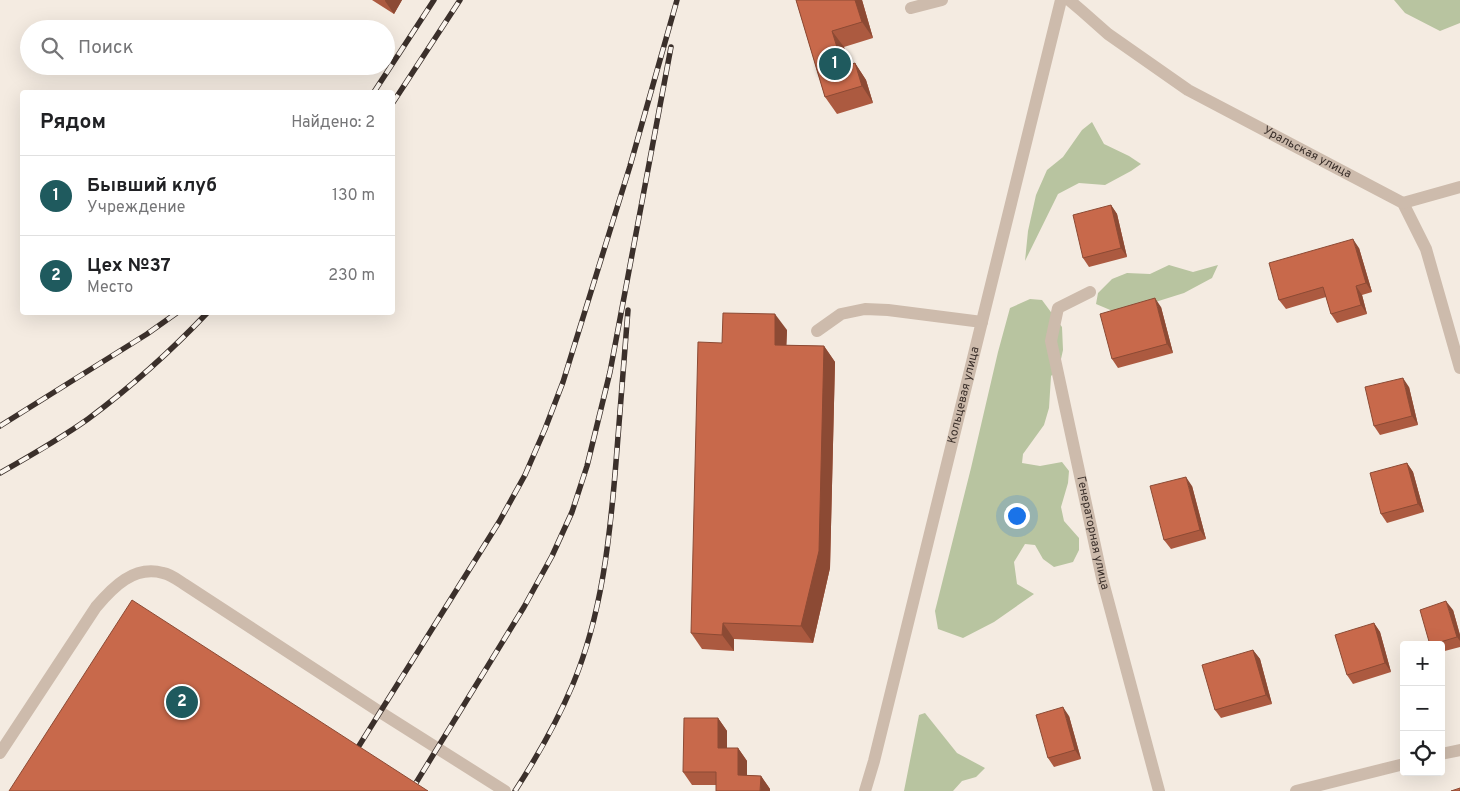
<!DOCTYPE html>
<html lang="ru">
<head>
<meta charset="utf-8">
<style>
  :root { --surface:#fff; --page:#f2f2f2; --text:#202124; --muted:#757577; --line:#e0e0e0; --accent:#1f5a5e }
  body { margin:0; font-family:Overpass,sans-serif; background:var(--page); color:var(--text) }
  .controls { position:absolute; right:15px; bottom:15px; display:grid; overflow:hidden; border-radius:5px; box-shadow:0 5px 20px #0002 }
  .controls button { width:45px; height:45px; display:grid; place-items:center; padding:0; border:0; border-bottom:1px solid var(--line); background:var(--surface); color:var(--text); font:25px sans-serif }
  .you { position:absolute; left:1016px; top:515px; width:18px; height:18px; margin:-12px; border:4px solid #fff; border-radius:50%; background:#1a73e8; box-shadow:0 0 0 8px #1a73e833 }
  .badge { display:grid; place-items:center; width:32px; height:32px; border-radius:50%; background:var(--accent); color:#fff; font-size:16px; font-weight:700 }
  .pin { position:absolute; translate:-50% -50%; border:2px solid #fff; box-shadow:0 1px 5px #0006 }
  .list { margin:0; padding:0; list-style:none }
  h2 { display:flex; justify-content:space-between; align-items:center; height:65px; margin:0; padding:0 20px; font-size:21px }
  h2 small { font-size:16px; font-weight:400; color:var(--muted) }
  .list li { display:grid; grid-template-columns:32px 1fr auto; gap:15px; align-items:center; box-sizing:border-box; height:80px; padding:0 20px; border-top:1px solid var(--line) }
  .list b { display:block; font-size:19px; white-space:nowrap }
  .list p { margin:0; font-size:16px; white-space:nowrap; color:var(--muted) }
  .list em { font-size:16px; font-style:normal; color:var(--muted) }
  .icon { flex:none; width:28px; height:28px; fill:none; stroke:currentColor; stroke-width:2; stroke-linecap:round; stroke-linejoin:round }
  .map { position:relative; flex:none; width:1460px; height:791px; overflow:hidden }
  .search { position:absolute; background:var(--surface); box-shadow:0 5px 20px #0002; left:20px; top:20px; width:375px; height:55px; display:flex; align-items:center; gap:12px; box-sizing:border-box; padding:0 18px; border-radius:28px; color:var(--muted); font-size:19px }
  .panel { position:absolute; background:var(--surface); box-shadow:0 5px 20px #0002; left:20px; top:90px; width:375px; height:225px; border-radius:5px }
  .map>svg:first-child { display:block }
  .green { fill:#b8c4a0 }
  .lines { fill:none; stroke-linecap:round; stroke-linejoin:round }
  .minor { stroke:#cdbbac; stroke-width:12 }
  .rail-casing { stroke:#3b302b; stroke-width:5.5 }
  .rail { stroke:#fbf5ee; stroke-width:4; stroke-dasharray:11; stroke-linecap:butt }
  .wall { fill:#ac5a40 }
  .shaded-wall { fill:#8c4a34 }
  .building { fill:#c8694b; stroke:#8c4a34 }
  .labels { text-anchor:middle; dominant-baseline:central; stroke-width:4; stroke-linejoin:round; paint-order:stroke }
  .street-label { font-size:12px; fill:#3b302b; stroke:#fbf5ee }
</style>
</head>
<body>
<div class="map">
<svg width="1460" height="791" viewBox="0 0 1460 791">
  <rect width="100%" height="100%" fill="#f4ebe1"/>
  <path class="green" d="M1394,0H1460V23L1440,31L1405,13Z
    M1092,122L1104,144L1129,156L1141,164L1131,171L1105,185L1079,183L1058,194L1025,261L1028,231L1036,195L1047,170L1063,157L1082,130Z
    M1169,265L1193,272L1218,265L1212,278L1184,293L1149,304L1115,312L1096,304L1098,293L1112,279L1127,273L1150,274Z
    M1030,299L1042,300L1062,327L1063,350L1059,368L1051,376L1049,408L1044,425L1023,454L1022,463L1040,466L1062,462L1069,471L1068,483L1061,507L1064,521L1079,538V550L1073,562L1054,567L1043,559L1035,545L1025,544L1014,562L1017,584L1034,594L994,622L963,638L938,629L935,611L971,468L998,352L1010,308Z
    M925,713L957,753L985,768L976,777L962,781L953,791H904L919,715Z"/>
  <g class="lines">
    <g class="minor">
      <path id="s1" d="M1069,0L1082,11L1108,34L1188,90L1403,203L1426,249L1460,368"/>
      <path d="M911,8L942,0"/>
      <path d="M1403,203L1460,187"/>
      <path id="s2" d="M1090,292L1058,308L1051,341L1102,578L1159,791"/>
      <path d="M817,331L841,314L865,309L888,310L982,322"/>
      <path d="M0,753L96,607C113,587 134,565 163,573C170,574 178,580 184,584L380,712L505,791"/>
      <path d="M1441,754L1460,750"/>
      <path id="s3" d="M865,791L874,761L1061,0"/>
      <path d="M1296,791L1404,764"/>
    </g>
    <g class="rail-casing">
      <path id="rail" d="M374,92L434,0
        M392,104L460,0
        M0,426L147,334L178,312
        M0,473C30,456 60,439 88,419C131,387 171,351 208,312
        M352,757L499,522L525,475L545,429L563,382L630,166L677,0
        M411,791L524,607L552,556L572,512L587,466L610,372L671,47
        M515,791C537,757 557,722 573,684C602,614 610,537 616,462C620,411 624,361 628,310"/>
    </g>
    <use href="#rail" class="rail"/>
  </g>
  <path class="wall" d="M372,0H402L394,14Z
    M796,0H862L873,38L844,47L849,65L855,63L866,80L873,103L837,114L825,97Z
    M1111,205L1117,214L1127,257L1089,267L1083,258Z
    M1359,248L1372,292L1362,295L1367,314L1337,323L1331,314L1326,297L1286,309L1279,300Z
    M1161,307L1173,353L1118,368L1112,359Z
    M787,330L786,345L824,346L835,362L830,568L813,643L734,639V651L702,649L691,633L722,343Z
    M1409,387L1418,425L1380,435L1374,426Z
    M1407,463L1413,472L1424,512L1387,523L1381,514Z
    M1192,486L1206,539L1171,549L1164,540Z
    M1453,610L1460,635V647L1441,652V645H1430Z
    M1374,623L1380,632L1391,672L1353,684L1347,675Z
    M1253,650L1260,659L1272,704L1221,718L1215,710Z
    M1069,716L1081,759L1054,767L1048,758Z
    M718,718L727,731V748H738L747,761V775L761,776L770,789L716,785H692L683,772Z"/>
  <path class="shaded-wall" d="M385,0H402L394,14L385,1Z
    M855,0H862L873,38L862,22Z
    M832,31L844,47L855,83L843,67Z
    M855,63L866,80L873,103L862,86Z
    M1111,205L1117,214L1127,257L1121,248Z
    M1353,239L1359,248L1372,292L1366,283Z
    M1356,286L1362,295L1367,314L1361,305Z
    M1155,298L1161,307L1173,353L1167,344Z
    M775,314L787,330L786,361L775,345Z
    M824,346L835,362L830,568L813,643L801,626Z
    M1403,378L1409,387L1418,425L1412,416Z
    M1407,463L1413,472L1424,512L1418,504Z
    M1186,477L1192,486L1206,539L1200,530Z
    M1446,601L1453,610L1460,635V641L1457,637Z
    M723,623L734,639V651L722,635Z
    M1374,623L1380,632L1391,672L1385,663Z
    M1253,650L1260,659L1272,704L1266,695Z
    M1063,707L1069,716L1081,759L1075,750Z
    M718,718L727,731V760L718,748Z
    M738,748L747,761V788L738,775Z
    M761,776L770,789V791H760Z"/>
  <path class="building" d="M796,0H855L862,22L832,31L843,67L855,63L862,86L825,97Z
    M1111,205L1121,248L1083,258L1073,215Z
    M1353,239L1366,283L1356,286L1361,305L1331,314L1323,287L1279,300L1269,263Z
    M1155,298L1167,344L1112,359L1100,314Z
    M723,313L775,314V345L824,346L819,551L801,626L723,623L722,635L691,633L698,342L722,343Z
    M1403,378L1412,416L1374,426L1365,387Z
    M1407,463L1418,504L1381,514L1370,473Z
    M1186,477L1200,530L1164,540L1150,486Z
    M132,600L428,791H9Z
    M1446,601L1457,637L1430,645L1420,610Z
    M1374,623L1385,663L1347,675L1335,635Z
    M1253,650L1266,695L1215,710L1202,665Z
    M1063,707L1075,750L1048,758L1036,715Z
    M684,718H718V748H738V775L761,776L760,791H716V772H683Z
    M1460,788V791H1451Z"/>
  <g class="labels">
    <g class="street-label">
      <text stroke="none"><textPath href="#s1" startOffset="284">Уральская улица</textPath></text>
      <text stroke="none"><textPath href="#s3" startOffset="408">Кольцевая улица</textPath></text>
      <text stroke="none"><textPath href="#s2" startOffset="266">Генераторная улица</textPath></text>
    </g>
  </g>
</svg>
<div class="controls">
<button>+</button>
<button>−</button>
<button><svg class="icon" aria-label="locate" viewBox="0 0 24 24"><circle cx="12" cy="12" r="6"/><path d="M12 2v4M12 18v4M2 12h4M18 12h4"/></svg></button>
</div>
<div class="you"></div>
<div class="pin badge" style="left:835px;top:64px">1</div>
<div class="pin badge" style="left:182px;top:702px">2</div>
<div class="search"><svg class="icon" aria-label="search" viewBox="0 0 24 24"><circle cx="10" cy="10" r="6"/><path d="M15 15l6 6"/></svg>Поиск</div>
<section class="panel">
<h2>Рядом<small>Найдено: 2</small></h2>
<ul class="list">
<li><span class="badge">1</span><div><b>Бывший клуб</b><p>Учреждение</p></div><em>130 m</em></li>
<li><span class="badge">2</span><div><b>Цех №37</b><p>Место</p></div><em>230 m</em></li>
</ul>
</section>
</div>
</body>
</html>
